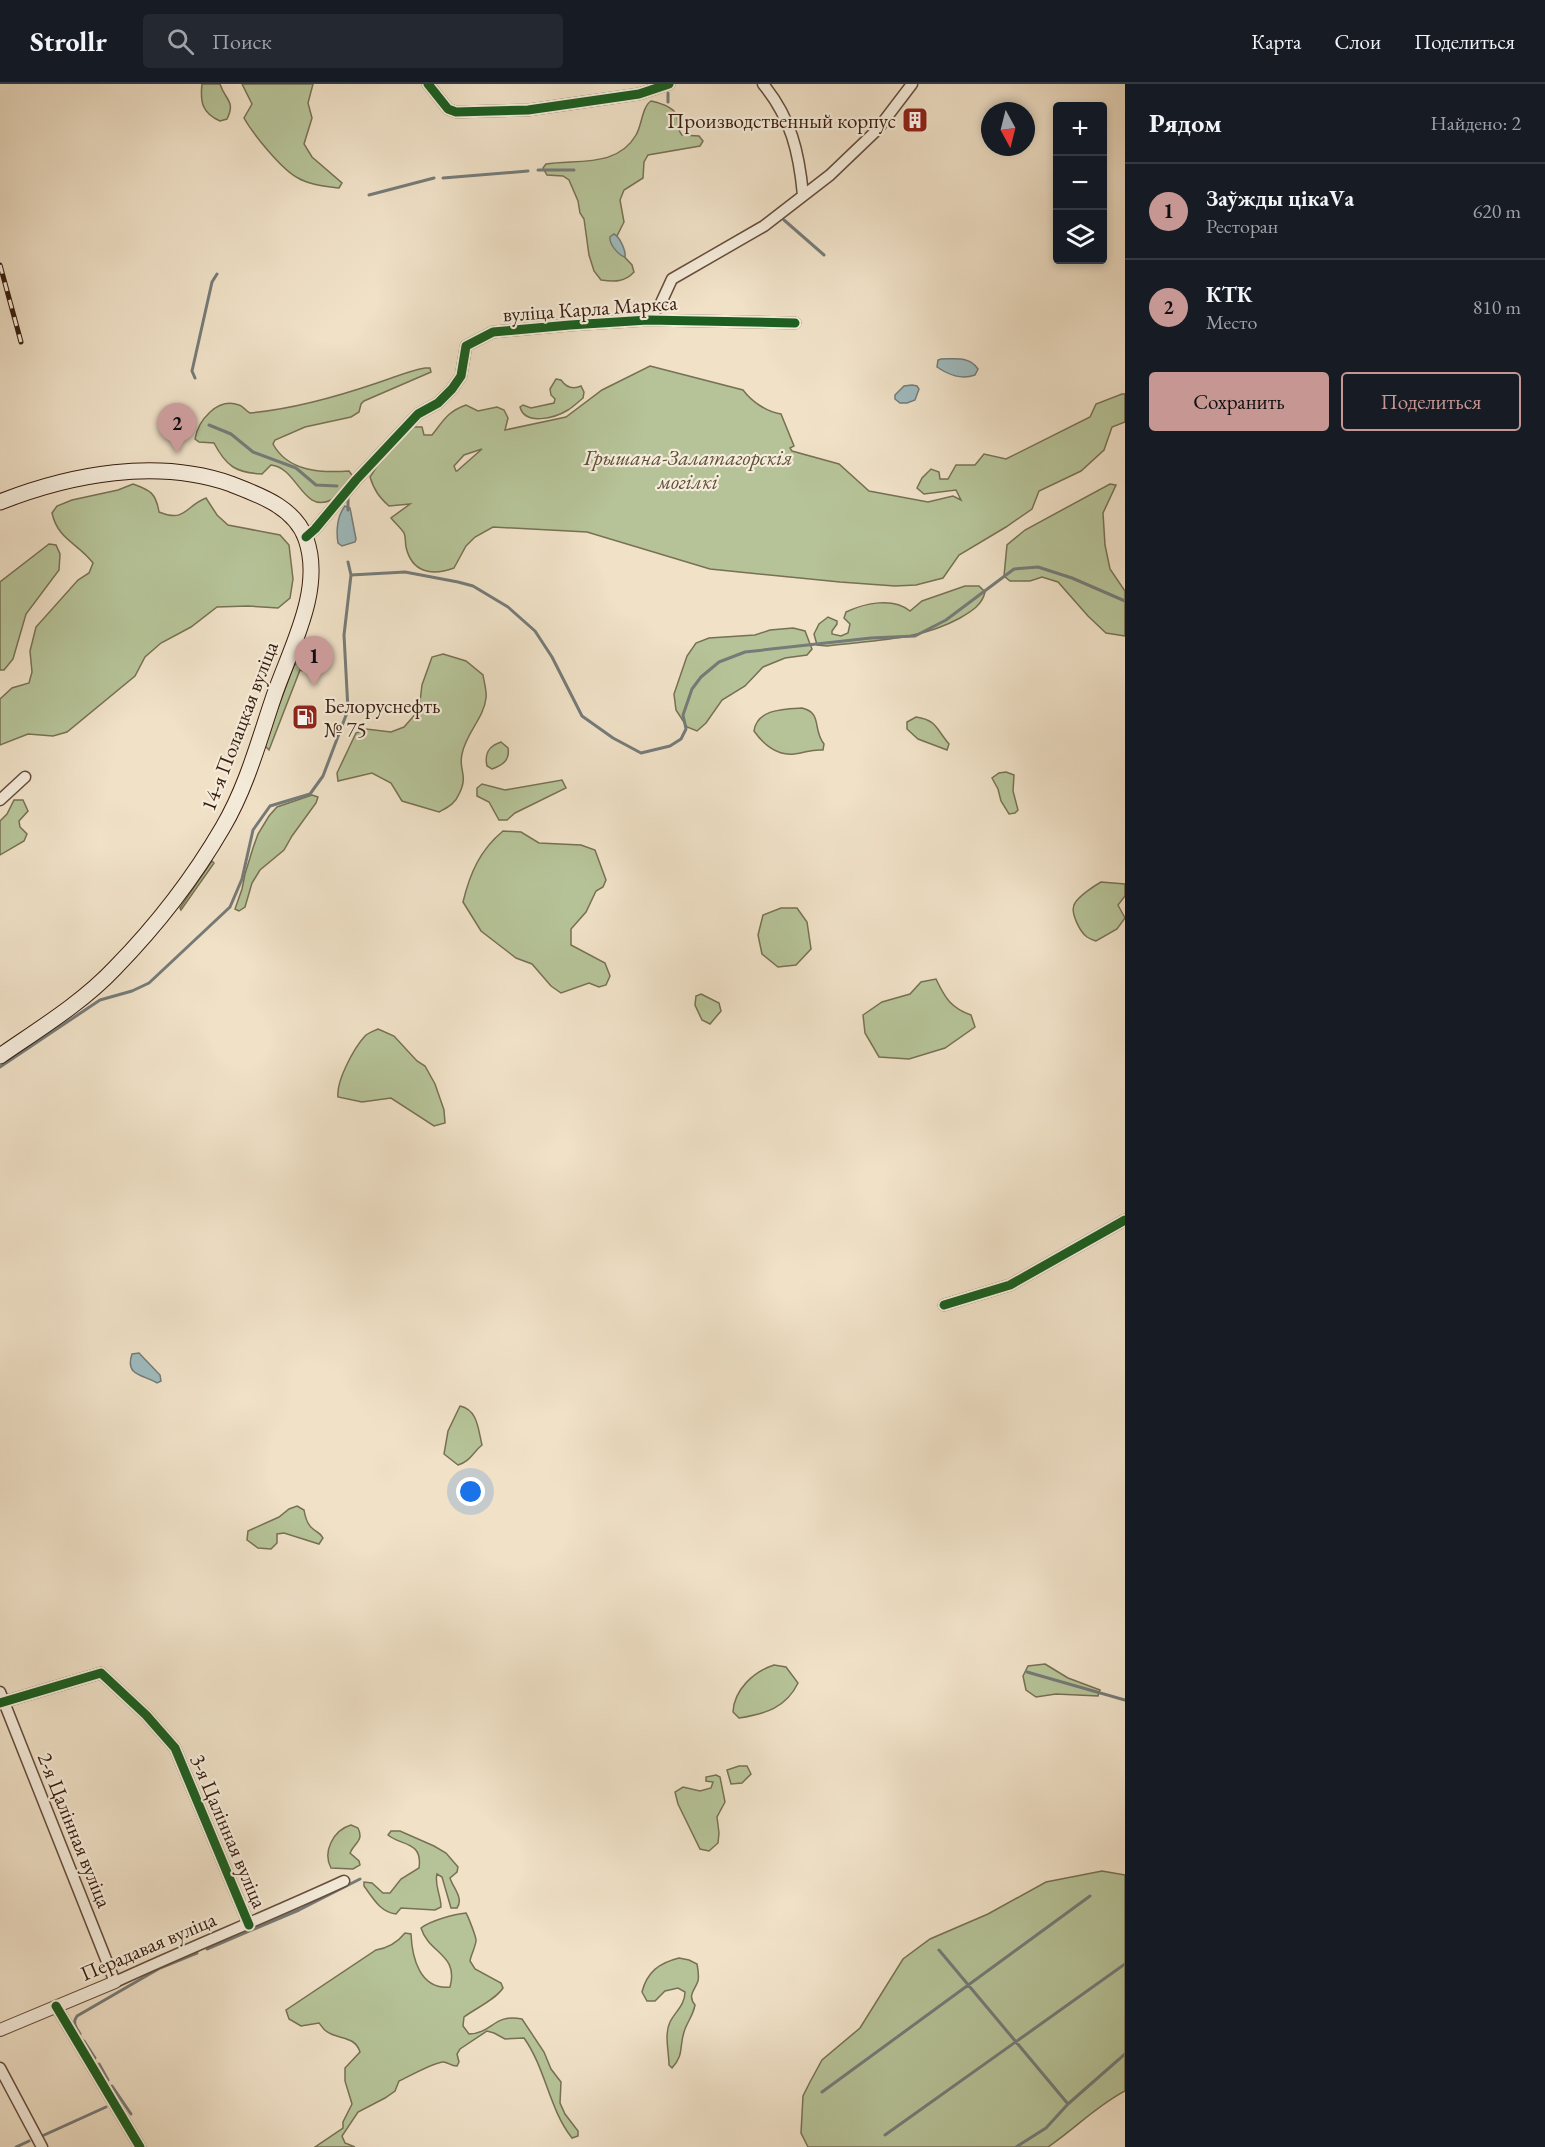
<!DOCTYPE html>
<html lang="ru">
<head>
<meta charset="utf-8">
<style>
  :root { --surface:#171b24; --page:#242831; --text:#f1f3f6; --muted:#9ea1a6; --line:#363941; --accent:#c59692 }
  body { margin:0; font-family:"EB Garamond",serif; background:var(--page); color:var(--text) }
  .controls { position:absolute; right:18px; top:18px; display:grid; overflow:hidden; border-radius:6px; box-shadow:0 3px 9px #0003 }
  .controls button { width:54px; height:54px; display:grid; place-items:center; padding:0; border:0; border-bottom:2px solid var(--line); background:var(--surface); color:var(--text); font:30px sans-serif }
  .compass { position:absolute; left:981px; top:18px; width:54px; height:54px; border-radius:50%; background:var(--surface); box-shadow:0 3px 9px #0003; rotate:173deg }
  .you { position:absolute; left:471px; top:1408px; width:21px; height:21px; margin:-15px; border:4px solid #fff; border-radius:50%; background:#1a73e8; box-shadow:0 0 0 9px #1a73e833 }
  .badge { display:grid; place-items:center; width:39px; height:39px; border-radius:50%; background:var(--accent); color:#111; font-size:20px; font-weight:700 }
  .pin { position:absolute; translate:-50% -50px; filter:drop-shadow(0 2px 3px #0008) }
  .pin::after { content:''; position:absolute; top:32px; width:21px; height:18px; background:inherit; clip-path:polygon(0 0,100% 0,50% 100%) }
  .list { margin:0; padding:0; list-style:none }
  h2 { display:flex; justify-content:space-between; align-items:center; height:78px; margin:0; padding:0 24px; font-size:26px }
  h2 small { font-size:20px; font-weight:400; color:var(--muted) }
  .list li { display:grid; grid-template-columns:39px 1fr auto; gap:18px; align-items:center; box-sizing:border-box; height:96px; padding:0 24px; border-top:2px solid var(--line) }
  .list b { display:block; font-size:22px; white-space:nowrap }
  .list p { margin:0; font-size:20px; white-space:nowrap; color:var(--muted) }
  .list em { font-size:20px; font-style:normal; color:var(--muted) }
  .actions { display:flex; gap:12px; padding:18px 24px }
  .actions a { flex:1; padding:14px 0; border:2px solid var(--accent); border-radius:6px; text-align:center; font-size:21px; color:var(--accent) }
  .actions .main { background:var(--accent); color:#111 }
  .icon { flex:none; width:33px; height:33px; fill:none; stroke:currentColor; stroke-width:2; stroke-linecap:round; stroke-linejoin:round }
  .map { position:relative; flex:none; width:1125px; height:2063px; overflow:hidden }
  header { display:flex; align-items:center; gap:36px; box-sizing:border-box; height:84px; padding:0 30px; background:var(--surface); border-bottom:2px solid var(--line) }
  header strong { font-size:28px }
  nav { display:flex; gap:33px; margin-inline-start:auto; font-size:21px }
  .search { width:420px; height:54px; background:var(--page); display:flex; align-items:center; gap:15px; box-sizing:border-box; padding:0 21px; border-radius:6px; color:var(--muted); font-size:22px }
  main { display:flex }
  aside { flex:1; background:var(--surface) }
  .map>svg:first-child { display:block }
  .green { fill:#b6c398; stroke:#777053; stroke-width:1.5; fill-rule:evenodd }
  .water { fill:#9ebbbf; stroke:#757b78; stroke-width:1.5 }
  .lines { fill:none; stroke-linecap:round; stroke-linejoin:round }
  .stream { stroke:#757b78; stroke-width:3 }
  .minor-casing { stroke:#664d3c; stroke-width:13 }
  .tertiary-casing { stroke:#664d3c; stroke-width:14 }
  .secondary-casing { stroke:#381c0e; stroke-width:17 }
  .minor { stroke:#f5ecdb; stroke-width:10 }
  .tertiary { stroke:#f5ecdb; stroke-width:12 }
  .secondary { stroke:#f5ecdb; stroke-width:15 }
  .rail-casing { stroke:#381c0e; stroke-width:5 }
  .rail { stroke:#f5ecdb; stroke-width:3; stroke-dasharray:9; stroke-linecap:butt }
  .cycleway-casing { stroke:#f5ecdb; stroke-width:13 }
  .cycleway { stroke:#1b5e20; stroke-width:9 }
  .labels { text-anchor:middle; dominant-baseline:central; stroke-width:4.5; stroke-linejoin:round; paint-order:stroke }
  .poi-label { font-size:21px; fill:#381c0e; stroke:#f5ecdb; text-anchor:end }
  .street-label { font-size:21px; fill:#381c0e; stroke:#f5ecdb }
  .park-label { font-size:21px; font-style:italic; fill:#5e4e37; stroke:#f5ecdb }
</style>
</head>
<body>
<header>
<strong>Strollr</strong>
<div class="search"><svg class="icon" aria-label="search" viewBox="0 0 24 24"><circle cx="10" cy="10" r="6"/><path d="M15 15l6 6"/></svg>Поиск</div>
<nav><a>Карта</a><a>Слои</a><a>Поделиться</a></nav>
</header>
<main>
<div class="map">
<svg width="1125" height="2063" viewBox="0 0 1125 2063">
  <rect width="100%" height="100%" fill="#f0e1c7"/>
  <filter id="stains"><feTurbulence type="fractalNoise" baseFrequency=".00333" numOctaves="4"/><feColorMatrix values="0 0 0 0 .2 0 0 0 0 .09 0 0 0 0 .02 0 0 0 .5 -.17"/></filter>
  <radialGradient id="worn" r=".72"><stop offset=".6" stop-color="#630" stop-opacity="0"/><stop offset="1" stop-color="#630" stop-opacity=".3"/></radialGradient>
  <path class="green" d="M202,0H220C225,16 236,17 227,35L220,37C202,29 200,18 202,0Z
    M242,0H313L308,19L312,34L304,60L312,73L342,99L339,104C325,102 310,101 298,94C282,86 253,50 244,34L252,20Z
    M651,17C660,19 674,23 677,32C679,40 676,44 682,51L699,52L703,57L700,62L648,71L644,78L643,94L624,106L620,116L624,138L616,154L617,165L632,181L634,188C625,198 615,198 601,196L594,187L589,171L584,135L580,129L578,117L569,96L563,92L547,91L543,84L546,80C577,75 617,84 636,51C642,41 642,23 651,17Z
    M650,282L743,306C752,318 767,328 781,330L794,362L790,364L792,367L839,380L869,407L928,418L953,412L961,416L956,406L924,410L917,404L922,394L931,385L939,388L940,395H948L956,381H975L984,370L1006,375L1090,333L1096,320L1122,310H1125V338L1112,343L1104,366L1081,387L1039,407L1032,425L1006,443L959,471L943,494L916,501L895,502L840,498L710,485L587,448L493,443L475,453L466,462L454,484C432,492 412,489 406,463C405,458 406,453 404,449C401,444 395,439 391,434L410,420L389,422C379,413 374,406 370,393L381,376L413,343H422L424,351H432C444,336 447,328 466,321L478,327L497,323L504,326L508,334L505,346L566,333L602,306ZM482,365L457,387H456L454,382L464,371Z
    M425,284H430L431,288L364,317L361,320L359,328L351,333L305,343L275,356L273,360C288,388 322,389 349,387L352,391C347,402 343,410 331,416C303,430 297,383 271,381L262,390C236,389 226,382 214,359L199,358L195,355C198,337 217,313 239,321C243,322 246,327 250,329C293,325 336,313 377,299C393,294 408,287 425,284Z
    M556,295L561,296C566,303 572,306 581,302L584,308L583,314C578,318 573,323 568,326C555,334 525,342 520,323L523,321L531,324L554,319L555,315L551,311L550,305Z
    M133,400C150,406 156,409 159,428C186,439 185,422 206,414L217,431L228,441L280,451L289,461L293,495L290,514L278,524L248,522L217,523L191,543L161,559L145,573L135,592L67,648L53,652L28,650L0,661V615L12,604L29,599L32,588L30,567L36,543L78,496L89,489L93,479C78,459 58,456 52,429L57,422L72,416L118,406Z
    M1110,400L1116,401L1103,429L1105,461L1110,485L1125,507V552L1106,549L1088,532L1058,498L1042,493L1030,497H1010L1004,492L1007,461L1025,446Z
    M49,460L56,461L60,470L59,486L26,530L13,575L4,586H0V498Z
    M965,502H979L985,508C982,521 972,527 960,534C918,557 874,556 827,562L817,561L814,550L819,540L828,533L837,537V540L832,547V550L841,552L848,549L850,540L844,534L846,528C865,519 893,513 910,527L922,517Z
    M793,544L805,547L812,565L807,571L785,574L763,583L745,602L722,616L706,639L697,647L687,643L676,626L674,610L687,572L696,559L709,554L755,551L770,546Z
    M443,570L466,577L483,591C484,598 487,607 486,614C484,634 466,649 462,670C458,686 469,691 459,710C455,720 448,723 439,728L402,717L391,699L372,689L338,697L337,689L356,649L366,645L391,648L404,643L419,626L422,601L432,573Z
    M301,577L307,579L304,587L300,586L269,666L265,662V659L294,581Z
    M802,624C823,629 812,645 824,660L823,666C810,665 806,669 794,670C777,672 763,660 754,647C757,625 784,625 802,624Z
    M916,633C937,636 936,645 949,660L947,666L918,655L907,645V638Z
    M501,658L508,664C510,676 503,681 492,685L487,682C484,669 489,662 501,658Z
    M1006,688L1014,691L1013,707L1018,726L1015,729L1009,730L1001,717L998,705L992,694L999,689Z
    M562,696L566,704L515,729L507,736H499L489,718L477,712V704L482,700L505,706Z
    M312,711L318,713L316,719L292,752L284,766L260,786L252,799L245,823L239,827L235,825L242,805L245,790L253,764L258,750L269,732L277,723Z
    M14,716H23L28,727L19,737L20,743L27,750L24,757L0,771V737L7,730Z
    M503,747L521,748L539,759L581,761L595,766L606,796L603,803L596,807L586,828L571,845V861L605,879L610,892L606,901L599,903L589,899L561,909L551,902L532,880L516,874L481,847L463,818C470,789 480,766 503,747Z
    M212,777L214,779L181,826L180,824Z
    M1101,798L1125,800V812L1118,821L1125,834L1117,845L1096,857C1093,856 1090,855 1087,853C1080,848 1069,827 1075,819C1079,812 1094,802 1101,798Z
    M781,824H797L807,838L811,865L796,881L778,883L762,870L758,851L763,831Z
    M936,895C945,914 951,924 971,931L975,943L945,964L909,975L879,973L865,949L863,931L882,918L910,910L921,898Z
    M701,910L719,919L721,927L710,940L702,936L695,921L696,912Z
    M378,945L394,952L417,977L425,982L435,1000L444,1026L445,1039L434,1042L391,1014L362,1018L338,1013C336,997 354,964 365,952C368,949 374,947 378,945Z
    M460,1322C478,1326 478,1345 482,1361C472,1369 471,1377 458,1381L444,1370L448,1347Z
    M297,1422L304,1426C305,1432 307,1440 312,1444C317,1449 320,1448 323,1454L319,1460L284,1449L277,1450V1459L271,1465L258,1464L247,1456L248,1447L279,1433L289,1425Z
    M1045,1580L1068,1594L1100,1606L1098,1612L1056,1610L1036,1613L1026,1606L1023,1592L1028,1582Z
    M774,1581L786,1583L798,1599C786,1624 765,1630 739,1634L733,1628C734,1606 753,1588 774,1581Z
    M739,1682H747L751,1690L742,1699L731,1700L727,1686Z
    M716,1691L720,1693L725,1718L717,1733L719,1749L718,1759L709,1767L700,1765L678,1720L675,1708L683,1703L700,1707L711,1704L713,1698L706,1697V1693Z
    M351,1741L358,1744C364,1757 355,1758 350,1769L359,1777L360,1781L353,1785L331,1784C322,1767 334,1746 351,1741Z
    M391,1747H400L434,1762L446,1769L458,1783L457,1788L450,1794C453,1804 464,1814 457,1824H451L442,1793L437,1790C434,1801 441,1811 441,1823L435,1826L401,1824L396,1830C380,1828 373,1814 364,1802V1798L372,1799L383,1809H390L401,1795L419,1784C423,1757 401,1762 388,1751Z
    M1102,1787L1125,1791V2007C1095,2023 1076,2044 1048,2063H808L801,2049L803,2012L810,1998L822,1976L860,1944L903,1875L930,1855L988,1830L1046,1798Z
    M466,1829C468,1832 477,1855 476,1857C475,1864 471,1871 470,1877L475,1885L501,1899L503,1904C495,1916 476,1924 464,1933L463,1942L469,1950C493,1949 494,1929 522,1935L544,1968L551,1985L561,1998L560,2019L565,2030L578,2047V2052L572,2054C549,2025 546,1985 524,1954L505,1955L494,1949L487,1947L460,1965L457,1970L459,1978L457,1982C451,1982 449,1979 444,1978C436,1977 408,1993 399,1997L395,2007L385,2014L358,2028L342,2052L345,2059L355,2063H315L343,2044V2038L352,2020L345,1997V1984L360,1968C355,1951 337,1956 326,1947C323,1945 321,1941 319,1939L301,1942L289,1935L286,1926L376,1866C388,1864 397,1859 405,1849L411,1850C412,1874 420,1906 450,1903C459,1870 429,1870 421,1844C430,1837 454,1830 466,1829Z
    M679,1874L689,1876L697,1880C698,1885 699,1892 698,1897C695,1906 687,1911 695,1921C693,1932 687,1938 684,1948C679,1964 684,1971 672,1984L669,1981C669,1968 664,1950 670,1938C675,1928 685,1921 685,1908L678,1904L665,1907L655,1917H647L642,1908C647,1888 659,1879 679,1874Z"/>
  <path class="water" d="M614,150C620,153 626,167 625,173C618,171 609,160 610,153Z
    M941,275C955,275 970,272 978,285L975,291C961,296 949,291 937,283L938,276Z
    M912,301L917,302L919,305L915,316L907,319H900L895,315V311L904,302Z
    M345,422L350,424L356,455L355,458L342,462L338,459C336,447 337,432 345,422Z
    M139,1269L160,1291L161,1297L157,1299C146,1291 124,1293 132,1270Z"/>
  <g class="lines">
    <path class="stream" d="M668,18V9
      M538,86H574
      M443,94L528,87
      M369,111L434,94
      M784,136L824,171
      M195,294L192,287L212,198L217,190
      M209,341L231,350L253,368L296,384L316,401L337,402
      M348,411V426
      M351,491L405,488L458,498L473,502L508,523L535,547L552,573L582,632L613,654L641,669L670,662L681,655L686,645L683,631L692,605L701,593L719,578L745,568L871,554L915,552L946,536L1014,485L1038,483L1072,494L1125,517
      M0,983L100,916L132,907L149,899L230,823L242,795L253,746L270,722L310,710L323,692L348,626L344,551L351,491L348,478
      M1027,1588L1125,1616
      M207,1865L299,1826L360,1795
      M939,1866L1068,2020
      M80,1950C76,1943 72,1939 77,1932L160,1884L197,1869
      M84,1957L95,1974
      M99,1980L108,1996
      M112,2002L131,2030
      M822,2008L1090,1812
      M885,2051L1125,1880
      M42,2052L106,2023
      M16,2063L29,2057
      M1016,2063L1046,2044L1068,2020L1125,1970"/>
    <g class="minor-casing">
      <path id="minor" d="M428,0L448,25L456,28L528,26L639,10L669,0
        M763,0C791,34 799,68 803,111
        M648,236L660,221L672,195L764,142L830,91L877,46L912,0
        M306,453L315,445L356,396L418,330L438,319L452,305L461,292L466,262L493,248L570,241L648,236L795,239
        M0,716L25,693
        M944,1221L1010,1201L1125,1136
        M0,1608L115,1898C191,1863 268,1832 344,1797
        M0,1619L101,1589L146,1631L175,1664L249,1841
        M56,1922L140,2063
        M0,1984L42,2063"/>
    </g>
    <g class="tertiary-casing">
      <path id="tertiary" d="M0,1946L115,1898"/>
    </g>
    <g class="secondary-casing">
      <path id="secondary" d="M0,418C71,390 157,374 231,400C259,411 295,423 306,455C324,506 290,565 274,612C259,656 247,702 223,743C194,793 156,842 115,884C82,919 39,945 0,972"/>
    </g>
    <use href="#minor" class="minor"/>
    <use href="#tertiary" class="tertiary"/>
    <use href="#secondary" class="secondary"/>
    <g class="rail-casing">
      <path id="rail" d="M0,181L21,258"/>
    </g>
    <use href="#rail" class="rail"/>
    <g class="cycleway-casing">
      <path id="cycleway" d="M428,0L448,25L456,28L528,26L639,10L669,0
        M306,453L315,445L356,396L418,330L438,319L452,305L461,292L466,262L493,248L570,241L648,236L795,239
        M944,1221L1010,1201L1125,1136
        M0,1619L101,1589L146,1631L175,1664L249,1841
        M56,1922L140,2063"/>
    </g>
    <use href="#cycleway" class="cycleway"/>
  </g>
  <defs>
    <g id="building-square" transform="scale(1.35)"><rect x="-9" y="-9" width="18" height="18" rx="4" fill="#8f2418" stroke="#f5ecdb"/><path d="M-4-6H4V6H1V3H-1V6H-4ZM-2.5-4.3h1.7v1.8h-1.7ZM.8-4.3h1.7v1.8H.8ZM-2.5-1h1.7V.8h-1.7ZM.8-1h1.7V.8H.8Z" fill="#fff"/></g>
    <g id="fuel-square" transform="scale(1.35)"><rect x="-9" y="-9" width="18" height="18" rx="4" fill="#8f2418" stroke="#f5ecdb"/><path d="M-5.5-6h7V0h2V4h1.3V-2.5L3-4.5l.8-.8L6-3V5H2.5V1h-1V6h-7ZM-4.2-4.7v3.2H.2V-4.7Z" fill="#fff"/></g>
  </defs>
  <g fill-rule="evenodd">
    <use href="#building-square" x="915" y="36"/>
    <use href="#fuel-square" x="305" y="633"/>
  </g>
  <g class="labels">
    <g class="poi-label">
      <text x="896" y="36">Производственный корпус</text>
      <text x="324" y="621" text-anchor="start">Белоруснефть<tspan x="324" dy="24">№ 75</tspan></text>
    </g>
    <g class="street-label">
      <text transform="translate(590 224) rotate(-4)">вуліца Карла Маркса</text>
      <text transform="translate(239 642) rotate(-69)">14-я Полацкая вуліца</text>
      <text transform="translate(75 1746) rotate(68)">2-я Цалінная вуліца</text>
      <text transform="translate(229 1747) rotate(67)">3-я Цалінная вуліца</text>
      <text transform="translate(148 1862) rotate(-23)">Перадавая вуліца</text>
    </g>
    <g class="park-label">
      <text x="688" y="373">Грышана-Залатагорскія<tspan x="688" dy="24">могілкі</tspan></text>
    </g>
  </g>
  <rect width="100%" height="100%" filter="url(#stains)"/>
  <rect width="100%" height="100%" fill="url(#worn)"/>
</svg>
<div class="controls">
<button>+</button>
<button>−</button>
<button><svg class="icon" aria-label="layers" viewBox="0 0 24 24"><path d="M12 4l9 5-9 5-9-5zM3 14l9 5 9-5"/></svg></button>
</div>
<svg class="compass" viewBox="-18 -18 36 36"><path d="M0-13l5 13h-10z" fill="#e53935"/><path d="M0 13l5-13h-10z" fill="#9ea1a6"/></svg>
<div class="you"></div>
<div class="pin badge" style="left:314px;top:602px">1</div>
<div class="pin badge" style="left:177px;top:369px">2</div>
</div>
<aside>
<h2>Рядом<small>Найдено: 2</small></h2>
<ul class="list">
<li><span class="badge">1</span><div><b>Заўжды цікаVа</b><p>Ресторан</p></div><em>620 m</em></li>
<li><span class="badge">2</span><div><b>КТК</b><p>Место</p></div><em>810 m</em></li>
</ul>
<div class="actions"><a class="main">Сохранить</a><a>Поделиться</a></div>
</aside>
</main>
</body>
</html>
